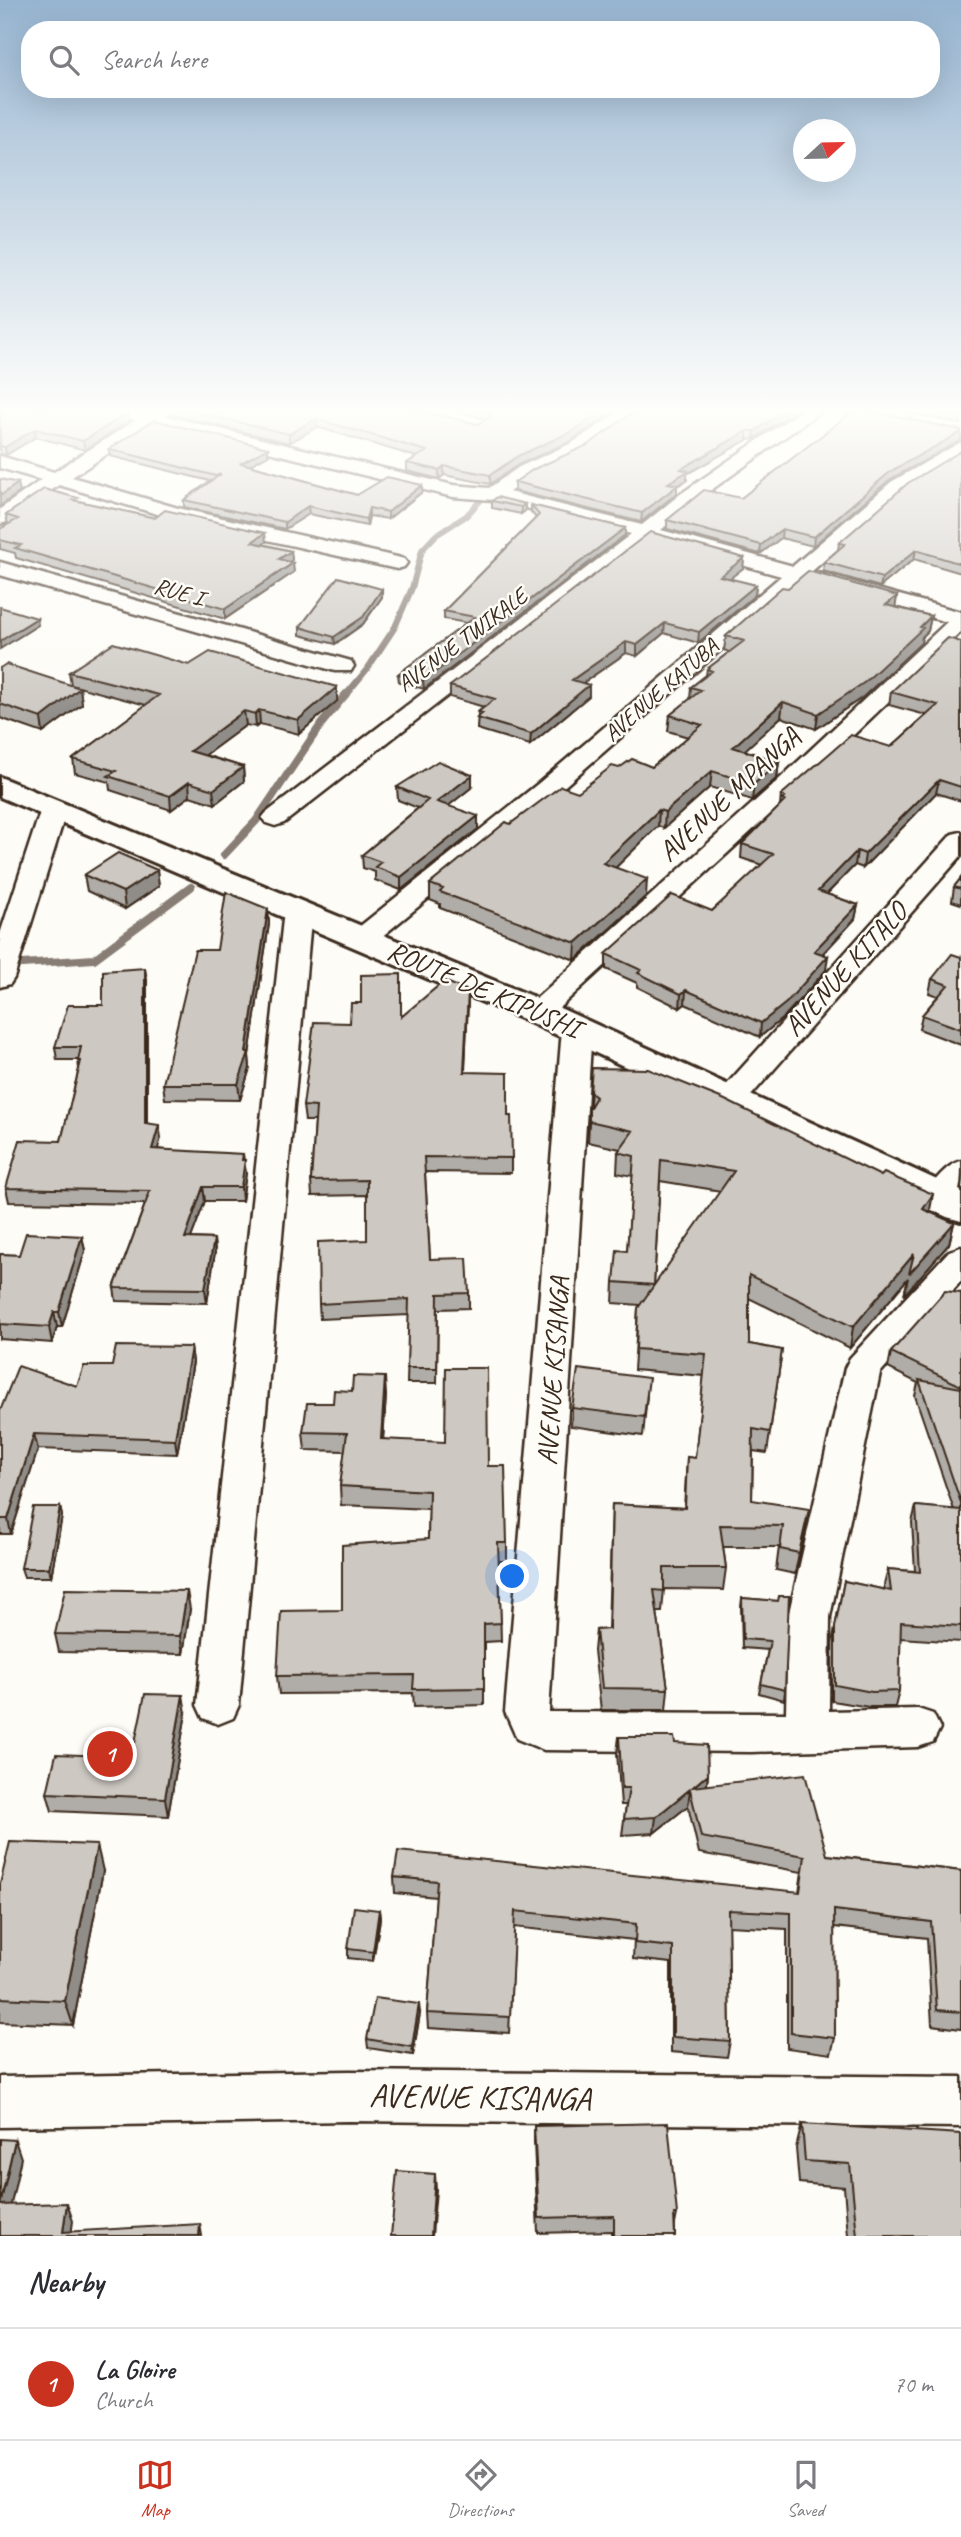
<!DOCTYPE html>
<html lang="en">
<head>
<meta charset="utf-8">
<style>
  :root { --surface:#fff; --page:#f7f7f7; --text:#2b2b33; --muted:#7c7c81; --line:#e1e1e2; --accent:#c8321e }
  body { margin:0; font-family:Caveat,sans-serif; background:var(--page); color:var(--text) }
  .compass { position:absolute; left:793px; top:119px; width:63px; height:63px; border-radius:50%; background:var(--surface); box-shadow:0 7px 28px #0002; rotate:68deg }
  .you { position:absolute; left:513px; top:1577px; width:24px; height:24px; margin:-18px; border:5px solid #fff; border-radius:50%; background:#1a73e8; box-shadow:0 0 0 10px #1a73e833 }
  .badge { display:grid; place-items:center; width:46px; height:46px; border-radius:50%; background:var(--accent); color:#fff; font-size:23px; font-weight:700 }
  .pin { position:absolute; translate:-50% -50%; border:4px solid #fff; box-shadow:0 2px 7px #0006 }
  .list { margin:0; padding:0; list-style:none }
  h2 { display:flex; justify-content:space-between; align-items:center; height:91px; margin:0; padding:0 28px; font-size:30px }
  h2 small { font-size:23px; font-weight:400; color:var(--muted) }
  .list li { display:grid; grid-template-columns:46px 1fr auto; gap:21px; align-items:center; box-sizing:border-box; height:112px; padding:0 28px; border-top:2px solid var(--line) }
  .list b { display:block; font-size:26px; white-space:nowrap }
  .list p { margin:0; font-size:23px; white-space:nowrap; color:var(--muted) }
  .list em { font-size:23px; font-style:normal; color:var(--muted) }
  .icon { flex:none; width:38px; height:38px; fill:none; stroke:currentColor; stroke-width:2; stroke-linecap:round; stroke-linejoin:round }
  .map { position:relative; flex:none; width:961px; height:2236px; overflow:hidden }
  .search { position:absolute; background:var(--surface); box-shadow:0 7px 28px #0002; left:21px; right:21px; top:21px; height:77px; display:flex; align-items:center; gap:18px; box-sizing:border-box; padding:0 24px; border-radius:28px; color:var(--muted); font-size:26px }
  .sheet { height:203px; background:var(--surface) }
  nav { display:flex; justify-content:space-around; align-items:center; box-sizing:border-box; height:98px; border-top:2px solid var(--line); background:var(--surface); font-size:19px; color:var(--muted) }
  nav a { display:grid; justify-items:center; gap:4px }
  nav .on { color:var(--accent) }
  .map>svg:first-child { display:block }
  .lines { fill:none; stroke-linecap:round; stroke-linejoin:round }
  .stream-far1 { stroke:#887d74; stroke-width:6 }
  .stream { stroke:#887d74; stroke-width:8 }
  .minor-casing { stroke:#3b2a1e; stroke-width:5 }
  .trunk-casing { stroke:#3b2a1e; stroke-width:6 }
  .minor { fill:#fdfcf7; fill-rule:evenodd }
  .trunk { fill:#fdfcf7; fill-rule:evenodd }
  .wall { fill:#b0aca7; stroke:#3b2a1e; stroke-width:2; fill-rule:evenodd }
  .shaded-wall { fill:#908c88; stroke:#3b2a1e; stroke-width:2 }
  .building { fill:#cdc8c2; stroke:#3b2a1e; stroke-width:2 }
  .labels { text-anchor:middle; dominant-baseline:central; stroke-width:5; stroke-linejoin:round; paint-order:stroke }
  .far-street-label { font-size:23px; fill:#3b2a1e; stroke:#fdfcf7 }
  .street-label { font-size:28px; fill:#3b2a1e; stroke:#fdfcf7 }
  .near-street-label { font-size:33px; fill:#3b2a1e; stroke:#fdfcf7 }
</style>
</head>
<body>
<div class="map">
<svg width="961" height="2236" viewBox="0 0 961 2236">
  <rect width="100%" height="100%" fill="#fdfcf7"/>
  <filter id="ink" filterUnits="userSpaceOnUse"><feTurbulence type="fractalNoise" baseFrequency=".0143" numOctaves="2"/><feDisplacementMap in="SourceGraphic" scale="14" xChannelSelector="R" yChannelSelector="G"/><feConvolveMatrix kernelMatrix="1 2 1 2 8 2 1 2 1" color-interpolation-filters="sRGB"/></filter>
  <g filter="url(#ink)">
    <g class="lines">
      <path class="stream-far1" d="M345,696L368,668L395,627L412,588L422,550L436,535L466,516L504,475L562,447L546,443"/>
      <path class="stream" d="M224,855L256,821L322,723L346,694
        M22,964L94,959L191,887"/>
      <g class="minor-casing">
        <path id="minor" d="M95,407H126L148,412L159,408L165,409L168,413L166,416L453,485L489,488L519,467L572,443L626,407H647L586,451L533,475L509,492L642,525L679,495L806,407H827L693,503L661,530L793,566L891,482L961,442V456L905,490L812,571L961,612V632L792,794L548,1018L538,1021L528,1018L523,1012L528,1006L774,784L947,622L800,581L558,792L374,943L364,945L354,943L350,937L354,931L540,782L781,576L649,539L284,823L275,826L266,823L262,818L266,813L631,534L493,500L453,497L154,424L72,477L178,508L397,557L404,559L407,563L404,567L397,569L174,519L59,485L7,522L0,524V509L41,480L0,468V456L54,472L136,420L98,411Z
          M841,407H874L906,414L909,418L900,423L844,411Z
          M0,562L351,661L354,666L351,671H335L0,575Z
          M54,801L63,804L67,809L14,978L10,984L0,987V934L41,809L45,804Z
          M961,832V856L742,1106L731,1109L720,1106L715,1099L720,1092L952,834Z
          M298,902L308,904L312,910L239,1705L233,1718L218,1724L203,1718L197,1705L284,910L288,904Z
          M577,1020L588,1023L592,1029L549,1712L786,1713L788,1617L845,1368L850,1358L949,1251L961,1247V1281L880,1373L830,1617L829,1711L918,1709L933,1714L940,1728L933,1742L918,1747L751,1752L544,1750L517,1739L505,1712L562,1029L566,1023Z
          M961,1161C961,1187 961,1216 928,1206L923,1198C933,1183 944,1166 961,1161Z
          M349,2071L961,2077V2127L349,2121L0,2127V2077Z"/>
      </g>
      <g class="trunk-casing">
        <path id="trunk" d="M0,777L551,1004L961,1191V1221L947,1217L525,1020L0,797Z"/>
      </g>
      <use href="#minor" class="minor"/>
      <use href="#trunk" class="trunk"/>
    </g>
    <path class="wall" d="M0,407L128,413L129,421L85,450L36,437L6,455L0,454Z
      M166,407H404L478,424L487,419L437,407H621L571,441L518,465L490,484L444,475L439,479L407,471V463L417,457L317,427L289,443L170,414Z
      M801,407L754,439L747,440L687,474V480L677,486V493L641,522L515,491V482L588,445Z
      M883,407H961V424Z
      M268,448V455L249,465L357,495L422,485V492L388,519L369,516L367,526L309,514L285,529L184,507V500L210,481L110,456L109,449Z
      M961,451V573L914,559L880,587L823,571L824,562L838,550L839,543Z
      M889,480L813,546L781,538L760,554L667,529V520L741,498Z
      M78,501L266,542L263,544L291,551L292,560L289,562L294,572L225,619L16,558L15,553L0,549V529L8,525L6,515Z
      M492,501L525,504V511L521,514L492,508Z
      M531,505L625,528V535L424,689L399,682L398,674L467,623L444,619V611L536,518L531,512Z
      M744,558L743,568L729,579L756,585L755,595L698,643L664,633L637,656L626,653L583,683L589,696L530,745L477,729L478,712L484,707L450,697V686Z
      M788,588L897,596L895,607L931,616L928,631L922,637L921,643L863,697L816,729L781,717L744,750L779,762L777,778L752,800L710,787L664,828L658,826L615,868L646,896L575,960L440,908V904L430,900V884L510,824L578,792L619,768L652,767L688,737L668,731L670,715L690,699L691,687L706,675L707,669L729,652L724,650L726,636Z
      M382,589V597L363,624L335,644L300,635V627Z
      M961,642V801L936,793L863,868L855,865L827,894L858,905L855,919L823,954L826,970L784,1017L760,1037L685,1004L680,1008L637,987V983L606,969V954L712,911L762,865L741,858L742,844L780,807L781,795L891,747L926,715L889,705L891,692Z
      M189,665L337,701L299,734L260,724L256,727L246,725L205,755L243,767L244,781L215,804L190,796L171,810L110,790L109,782L75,773L73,759L146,705L71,685L69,672Z
      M0,668L80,688L82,704L43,733L0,718Z
      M397,787H472L448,806L478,829L401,890L375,880V872L363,868L362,855L418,808L398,800Z
      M157,870L159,886L125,909L87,891L84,875Z
      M961,878V904L952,901L954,887Z
      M268,909L269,924L249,1055L250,1068L240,1100L165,1099L163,1084L217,950Z
      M961,957V1045L919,1029L922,1015L938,996L929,993L932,979Z
      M147,980V1124L161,1138L157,1149L243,1160L246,1173L242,1201H205L191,1238L214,1239L215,1252L207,1303L116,1301L114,1288L145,1204L9,1202L6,1188L61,1141L79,1069L78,1060H57L55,1047L103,1005Z
      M468,991L465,1072L508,1116H511V1173L425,1172L430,1259L469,1293V1308L438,1309L437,1383H407L409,1315L320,1319L319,1304L367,1240V1195L312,1196L311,1181L315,1121H305L303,1106L361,1003L401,1016Z
      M592,1068L954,1223L949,1244L904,1295L908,1278L850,1348L749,1298V1344L782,1350L767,1453L753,1451L752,1500L805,1531L795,1574L776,1570L779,1547H723L726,1568L723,1590L664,1589L662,1612H657L668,1689L666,1710H601L594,1651L596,1630L608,1629L612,1504L684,1508L687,1457L695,1458L704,1376L634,1370L638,1308L641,1305L613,1303L614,1282L627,1251L633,1176L617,1173L618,1152L620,1149L588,1142ZM660,1181L721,1191L654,1286Z
      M82,1236L85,1251L62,1327H57L52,1343L0,1339V1254L19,1255Z
      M961,1293V1642L900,1638L899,1691L895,1707H869L832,1701V1643L844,1581L885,1590L884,1585L888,1569L915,1571L912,1522L916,1506L954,1510L915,1396L918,1383L888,1368L891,1352Z
      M191,1347L193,1362L177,1454L38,1449L11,1534H0V1411L77,1386L112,1366Z
      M386,1395L383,1439L488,1466L507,1543V1561H499L501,1641L484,1642V1705L414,1707L413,1693L279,1694L277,1676L342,1610L428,1539L429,1509L341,1505L340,1486L345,1451L305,1450L303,1432L333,1403Z
      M647,1396L643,1436L571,1426L572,1408Z
      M60,1507L62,1516L51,1577H24L21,1568Z
      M742,1598L778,1601L785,1690L784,1700L759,1693L768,1650L742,1648L741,1607Z
      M190,1609L183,1654L59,1652L55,1634Z
      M186,1713L168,1816L52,1811L47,1793L132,1757Z
      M619,1737L675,1743L708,1774L707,1785L827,1855L961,1871V2029L932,2025L927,1938L834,1927L835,2038L831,2054L787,2048V1929L728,1926L730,2041L727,2057L671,2052V1963L633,1959L634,1940L514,1927L509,2033L428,2028L427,2013L436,1897L395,1893L394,1877L799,1892L802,1872L699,1853L688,1806L654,1833L622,1835L626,1805H621L617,1753Z
      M103,1871L73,2025L0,2022V1884Z
      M379,1910L380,1919L373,1961L348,1958V1949Z
      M420,2013L413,2055L368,2048L367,2039Z
      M802,2124L961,2236H848L844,2187L799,2183L796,2148Z
      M534,2126L677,2214L675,2224V2236H612V2231L538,2233L534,2142Z"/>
    <path class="shaded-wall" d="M148,407H162L148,409Z
      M609,407H621L571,441L518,465L490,484V475L518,456Z
      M790,407H801L754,439L755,431Z
      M128,413L129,421L85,450L83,441Z
      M316,419L317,427L289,443V434Z
      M35,429L36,437L6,455L5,447Z
      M747,431V440L687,474V480L677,486V493L641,522L642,513L681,469Z
      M961,432V440L889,480L813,546L814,537L891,471Z
      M268,448V455L241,470V463Z
      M444,466V475L439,479V470Z
      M18,483L20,492L0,506V496Z
      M422,485V492L388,519V512Z
      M525,504V511L521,514V507Z
      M308,506L309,514L285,529V522Z
      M369,508V516L367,526L366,519Z
      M625,528V535L424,689L423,681Z
      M782,529L781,538L760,554L761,545Z
      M265,533L266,542L253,551L252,542Z
      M916,550L914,559L880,587L882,578Z
      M291,551L292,560L280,568L279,559Z
      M744,558L743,568L719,587L720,576Z
      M293,563L294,572L225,619V609Z
      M756,585L755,595L698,643L699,632Z
      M382,589V597L363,624L335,644L334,637Z
      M897,596L895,610L886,605Z
      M931,616L928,631L922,637L921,643L863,697L816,729L818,714L920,627Z
      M37,618L38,625L0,649V641Z
      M665,623L664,633L637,656V645Z
      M626,642V653L571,691L572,680Z
      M589,685V696L530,745L531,734Z
      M337,687V701L299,734L298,720Z
      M80,688L82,704L43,733L41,718Z
      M783,702L781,717L732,762L733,747Z
      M259,710L260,724L256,727L255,714Z
      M244,711L246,725L192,765L190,751Z
      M779,762L777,778L752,800L754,784Z
      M243,767L244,781L215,804L213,790Z
      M712,771L710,787L664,828L665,812Z
      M472,775V787L437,815V802Z
      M939,780L936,793L863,868L865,854Z
      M189,782L190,796L171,810L170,796Z
      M659,810L658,826L603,880V863Z
      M478,816V829L401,890V877Z
      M857,851L855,865L816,905L818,891Z
      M157,870L159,886L125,909L123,892Z
      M647,879L646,896L575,960L576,943Z
      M858,905L855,919L812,965L814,951Z
      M268,909L269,924L249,1055L250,1068L240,1100L238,1084L246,1052Z
      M828,956L826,970L784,1017L760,1037L761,1023Z
      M145,968L147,980V1136L145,1123Z
      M686,990L685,1004L680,1008L681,994Z
      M468,991V1005L464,1087V1072Z
      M159,1125L161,1138L154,1162L152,1149Z
      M243,1154L246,1173L242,1201L241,1187Z
      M203,1187L205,1201L186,1251L185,1238Z
      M933,1194L929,1215L923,1209Z
      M954,1223L949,1244L904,1295L908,1278L850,1348L853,1327L914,1254Z
      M82,1236L85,1251L62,1327L59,1312Z
      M214,1239L215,1252L207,1303L205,1289Z
      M54,1312L57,1327L52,1343L49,1327Z
      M191,1347L193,1362L177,1454L175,1439Z
      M385,1377L386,1395L382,1457L381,1439Z
      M34,1434L38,1449L11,1534L8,1519Z
      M60,1507L62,1516L51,1577L49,1568Z
      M809,1509L805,1531L795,1574L799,1553Z
      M187,1591L190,1609L183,1654L180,1636Z
      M183,1695L186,1713L168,1816L165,1798Z
      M708,1774L706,1791L693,1787Z
      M690,1789L688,1806L654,1833L656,1817Z
      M97,1845L103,1871L73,2025L65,2001Z
      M379,1910L380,1919L373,1961V1952Z
      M419,2004L420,2013L413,2055L412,2047Z
      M15,2140L21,2158L7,2223L0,2206Z
      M435,2174L436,2190L432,2236H431Z
      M67,2203L73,2221L71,2236L63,2232Z
      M200,2224L202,2236H199Z"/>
    <path class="building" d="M0,407H103L128,413L83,441L35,429L5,447L0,446Z
      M173,407H404L478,424L491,417L487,411L470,407H609L571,432L518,456L490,475L444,466L439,470L407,463L427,451L316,419L289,434Z
      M640,407H790L755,431H747L681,469L688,471L668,483L678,485L642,513L515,482L534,469L588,445Z
      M921,407H961V416Z
      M857,408L961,430V432L891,471L814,537L782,529L761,545L667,520L704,490L741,498Z
      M154,420L268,448L241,463L357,495L387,477L422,485L388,512L369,508L366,519L308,506L285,522L184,500L221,474L216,476L109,449Z
      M961,451V564L916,550L882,578L824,562L845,544L839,543L908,483Z
      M0,479L18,483L0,496Z
      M44,489L78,498L73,500L155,518L165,510L265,533L252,542L291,551L279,559L293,563L225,609L15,548L21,545L0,540V529L18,519L6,515Z
      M497,497L525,504L521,507L492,501Z
      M531,505L625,528L423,681L398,674L475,617L444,611L539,515Z
      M650,532L744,558L720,576L756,585L699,632L665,623L637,645L626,642L572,680L589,685L531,734L477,718L483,713L478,712L495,699L450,686Z
      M808,571L897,596L886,605L931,616L920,627L923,628L865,682L818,714L783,702L733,747L779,762L754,784L712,771L665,812L659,810L603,863L647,879L576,943L440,892L443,889L430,884L506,822L510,824L561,786L578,792L612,766L619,768L632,759L652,767L702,725L670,715L701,690L691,687L712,671L707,669L744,641L726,636L782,587L788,588Z
      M338,577L382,589L363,617L334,637L300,627Z
      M0,607L37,618L0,641Z
      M948,638L961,642V787L939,780L865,854L857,851L818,891L858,905L814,951L828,956L786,1003L761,1023L686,990L681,994L638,973L641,970L606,954L672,895L712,911L773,854L742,844L785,801L782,800L785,797L781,795L851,735L891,747L938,705L891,692Z
      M113,643L189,665L210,652L337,687L298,720L259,710L255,714L244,711L190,751L243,767L213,790L189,782L170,796L108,776L116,771L73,759L159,695L69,672Z
      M6,664L80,688L41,718L0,704V668Z
      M438,761L472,775L437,802L478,816L401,877L375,867L381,862L362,855L428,800L397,787Z
      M118,853L157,870L123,892L84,875Z
      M961,878V889L954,887Z
      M226,892L268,909L246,1052H249L238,1084H163L195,950H217Z
      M952,954L961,957V1029L922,1015L948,985L932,979Z
      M145,968V1123L159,1125L152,1149L243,1154L242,1160H245L241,1187H203L185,1238L214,1239L205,1289L114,1288L150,1191L6,1188L20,1140L61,1141L81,1061H78L81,1047H55L68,1005H103V971Z
      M401,974V1017L444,981L468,991L464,1072L508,1073V1116H511L512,1158L424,1157L430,1259L467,1258L469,1293L438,1294L437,1368H407L409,1299L319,1304L318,1242L367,1240V1180L311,1181L316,1107L303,1106L314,1022L350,1023L351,1003H361V975Z
      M592,1068L648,1069L723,1099L881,1176L884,1173L933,1194L923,1209L954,1223L909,1274L914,1254L853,1327L749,1275V1344L782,1350L770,1432L753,1429L752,1500L809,1509L799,1553L780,1549L783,1526L720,1525L726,1568H664V1591L654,1590L668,1689L602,1688L596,1630L609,1629L612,1504L685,1508L687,1457L695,1458L706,1354L636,1349L638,1308L734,1171L661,1160L654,1285L614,1282L617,1250L627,1251L634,1156L618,1152L633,1131L589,1121V1109L596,1097L590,1092Z
      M26,1233L82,1236L59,1312H54L49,1327L0,1324V1254L19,1255Z
      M945,1291L961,1293V1386L891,1352Z
      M116,1346L191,1347L175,1439L34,1434L8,1519H0V1411L18,1366L77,1386L84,1366H112Z
      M446,1368H487L488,1466H505L507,1543H498L501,1623L484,1624V1688L413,1689L414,1675L277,1676L281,1611L342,1610V1545L428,1539L429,1491L340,1486L347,1433L303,1432L307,1403H333L334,1390L352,1391L353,1376L385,1377L381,1439L445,1442Z
      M578,1369L649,1378L644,1417L572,1408Z
      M919,1380L961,1388V1503Z
      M916,1506L961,1510V1626L901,1622L899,1691L872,1692L835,1685V1627L844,1581L891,1591L888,1569L920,1572Z
      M33,1507H60L49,1568H21Z
      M65,1589L187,1591L180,1636L55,1634Z
      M779,1596H789L785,1690L761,1684L770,1641L743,1639L742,1598L778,1601Z
      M145,1694L183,1695L165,1798L47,1793L56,1754L132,1757Z
      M619,1737H674L675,1743L707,1745L708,1774L693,1787L805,1774L827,1855L961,1871V2012L937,2010L931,1922L834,1910L835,2038L791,2033V1913L728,1910L730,2041L673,2037V1947L635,1943L636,1924L515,1911L510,2017L427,2013L437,1881L394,1877L398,1851L800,1892L805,1856L701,1837L690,1789L656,1817L624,1819L629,1788H622Z
      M10,1842L97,1845L65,2001L0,1998V1884Z
      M354,1907L379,1910L373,1952L348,1949Z
      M375,1998L419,2004L412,2047L367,2039Z
      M668,2123L677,2214H674L675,2236H614V2216L539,2218L534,2126Z
      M802,2124L961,2134V2236H857L850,2164L805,2161Z
      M0,2139L15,2140L0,2204Z
      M397,2171L435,2174L431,2236H391Z
      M67,2203L63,2232L200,2224L199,2236H0V2205Z"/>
  </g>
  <linearGradient id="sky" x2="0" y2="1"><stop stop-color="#96b4d0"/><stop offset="0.57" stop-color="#fefefb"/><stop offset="1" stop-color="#fefefb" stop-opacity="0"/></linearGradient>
  <rect width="961" height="720" fill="url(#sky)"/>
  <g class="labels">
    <g class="far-street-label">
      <text transform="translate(179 592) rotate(16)">RUE I</text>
      <text transform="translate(462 640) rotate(-37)">AVENUE TWIKALE</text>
      <text transform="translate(661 690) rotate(-41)">AVENUE KATUBA</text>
    </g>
    <g class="street-label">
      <text transform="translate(729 794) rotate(-43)">AVENUE MPANGA</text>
      <text transform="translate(845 969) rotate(-48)">AVENUE KITALO</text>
      <text transform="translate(484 989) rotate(23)">ROUTE DE KIPUSHI</text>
      <text transform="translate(553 1371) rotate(-86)">AVENUE KISANGA</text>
    </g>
    <g class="near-street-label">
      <text transform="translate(480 2097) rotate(1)">AVENUE KISANGA</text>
    </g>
  </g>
</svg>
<svg class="compass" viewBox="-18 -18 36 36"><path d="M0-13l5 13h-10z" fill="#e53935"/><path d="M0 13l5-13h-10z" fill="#7c7c81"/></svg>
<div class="you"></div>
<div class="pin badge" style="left:110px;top:1754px">1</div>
<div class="search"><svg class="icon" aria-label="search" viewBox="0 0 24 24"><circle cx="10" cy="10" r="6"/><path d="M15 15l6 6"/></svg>Search here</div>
</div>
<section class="sheet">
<h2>Nearby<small></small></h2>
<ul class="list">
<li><span class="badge">1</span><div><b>La Gloire</b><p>Church</p></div><em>70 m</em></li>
</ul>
</section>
<nav>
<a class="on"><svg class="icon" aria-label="map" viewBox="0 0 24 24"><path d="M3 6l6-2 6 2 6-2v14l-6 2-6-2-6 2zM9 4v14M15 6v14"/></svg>Map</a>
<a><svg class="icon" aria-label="directions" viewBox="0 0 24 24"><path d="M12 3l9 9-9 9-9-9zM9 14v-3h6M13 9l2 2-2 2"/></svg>Directions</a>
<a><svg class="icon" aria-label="saved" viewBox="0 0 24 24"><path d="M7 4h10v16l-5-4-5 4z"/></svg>Saved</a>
</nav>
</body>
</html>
